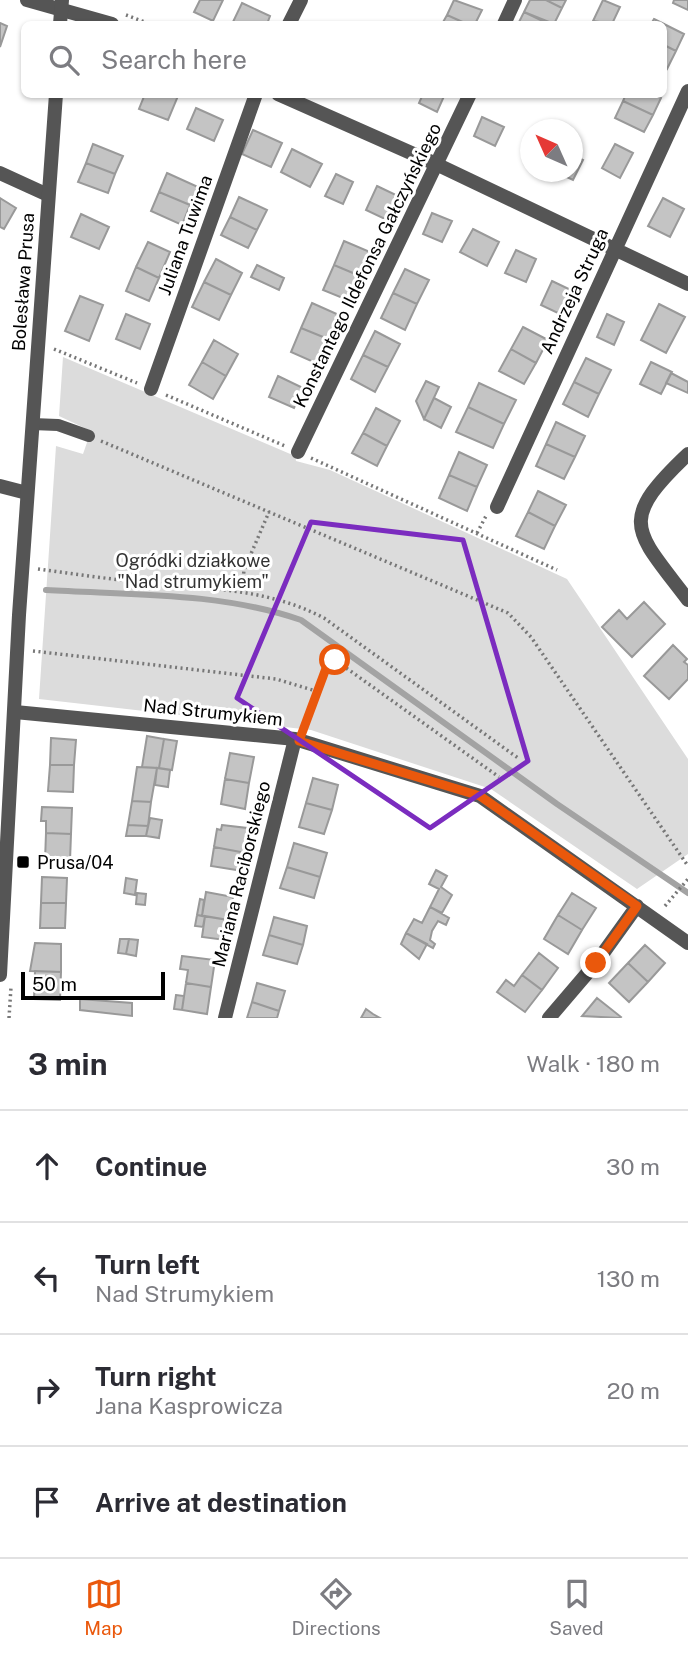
<!DOCTYPE html>
<html lang="en">
<head>
<meta charset="utf-8">
<style>
  :root { --surface:#fff; --page:#f2f2f3; --text:#2b2b33; --muted:#7c7c81; --line:#e1e1e2; --accent:#ea580c }
  body { margin:0; font-family:"Public Sans",sans-serif; background:var(--page); color:var(--text) }
  .compass { position:absolute; left:520px; top:119px; width:63px; height:63px; border-radius:50%; background:var(--surface); box-shadow:0 2px 5px #0004; rotate:315deg }
  .scale { position:absolute; left:21px; bottom:18px; width:144px; box-sizing:border-box; padding-left:7px; border:4px solid #000; border-top:0; font-size:19px; line-height:24px; white-space:nowrap; color:#000; -webkit-text-stroke:5px #fff; paint-order:stroke }
  .stop { position:absolute; width:21px; height:21px; margin:-16px; border:5px solid #ea580c; border-radius:50%; background:#fff }
  .stop.end { background:#ea580c; border-color:#fff; box-shadow:0 2px 7px #0008 }
  .list { margin:0; padding:0; list-style:none }
  h2 { display:flex; justify-content:space-between; align-items:center; height:91px; margin:0; padding:0 28px; font-size:30px }
  h2 small { font-size:23px; font-weight:400; color:var(--muted) }
  .list li { display:grid; grid-template-columns:46px 1fr auto; gap:21px; align-items:center; box-sizing:border-box; height:112px; padding:0 28px; border-top:2px solid var(--line) }
  .list b { display:block; font-size:26px; white-space:nowrap }
  .list p { margin:0; font-size:23px; white-space:nowrap; color:var(--muted) }
  .list em { font-size:23px; font-style:normal; color:var(--muted) }
  .icon { flex:none; width:38px; height:38px; fill:none; stroke:currentColor; stroke-width:2; stroke-linecap:round; stroke-linejoin:round }
  .map { position:relative; flex:none; width:688px; height:1018px; overflow:hidden }
  .search { position:absolute; background:var(--surface); box-shadow:0 2px 5px #0004; left:21px; right:21px; top:21px; height:77px; display:flex; align-items:center; gap:18px; box-sizing:border-box; padding:0 24px; border-radius:10px; color:var(--muted); font-size:26px }
  .sheet { height:539px; background:var(--surface) }
  nav { display:flex; justify-content:space-around; align-items:center; box-sizing:border-box; height:98px; border-top:2px solid var(--line); background:var(--surface); font-size:19px; color:var(--muted) }
  nav a { display:grid; justify-items:center; gap:4px }
  nav .on { color:var(--accent) }
  .map>svg:first-child { display:block }
  .green { fill:#dcdcdc }
  .lines { fill:none; stroke-linecap:round; stroke-linejoin:round }
  .stream { stroke:#a3a3a3; stroke-width:6 }
  .building { fill:#c4c4c4; stroke:#999; stroke-width:2 }
  .path { stroke:#777; stroke-width:3.5; stroke-dasharray:2 3.5; stroke-linecap:butt }
  .service { stroke:#555; stroke-width:12 }
  .minor { stroke:#555; stroke-width:14 }
  .tertiary { stroke:#555; stroke-width:14 }
  .route { stroke:#ea580c; stroke-width:9 }
  .marked { fill:none; stroke:#7b2cbf; stroke-width:5; stroke-linejoin:round }
  .poi-dot { fill:#000; stroke:#fff; stroke-width:2.5 }
  .labels { text-anchor:middle; dominant-baseline:central; stroke-width:6; stroke-linejoin:round; paint-order:stroke }
  .street-label { font-size:18px; fill:#000; stroke:#fff }
  .park-label { font-size:18px; fill:#333; stroke:#fff }
  .poi-label { font-size:18px; fill:#000; stroke:#fff; text-anchor:start }
</style>
</head>
<body>
<div class="map">
<svg width="688" height="1018" viewBox="0 0 688 1018">
  <rect width="100%" height="100%" fill="#fff"/>
  <path class="green" d="M63,357L295,456L296,461L330,470L567,579L688,759V854L637,889L491,789L311,730L39,699L56,446L83,454L91,431L59,416Z"/>
  <g class="lines">
    <path class="stream" d="M46,590C131,595 220,592 301,620L557,804L688,893"/>
  </g>
  <path class="building" d="M200,0H223L213,21L194,12Z
    M454,0L482,10L475,24H467L447,15Z
    M530,0H546L562,8L554,24L524,12Z
    M546,0H566L562,8Z
    M603,0L620,7L612,24L593,21Z
    M674,0H688V10L673,3Z
    M242,3L270,16L267,24H232Z
    M524,12L549,24H518Z
    M447,15L467,24H442Z
    M654,19L684,34L676,51L664,45V24H651Z
    M0,23L7,26L0,47Z
    M664,45L676,51L667,69L664,67Z
    M145,94L178,96L168,120L139,109Z
    M423,94H445L437,112L419,103Z
    M626,94H652L661,98L653,115L623,101Z
    M623,101L653,115L644,132L615,118Z
    M196,108L223,120L214,141L187,129Z
    M482,117L504,127L495,146L474,136Z
    M253,130L282,143L271,167L242,154Z
    M93,144L123,156L115,174L86,163Z
    M615,144L633,153L620,178L602,168Z
    M292,149L322,164L310,187L281,172Z
    M572,155L583,160L573,180L556,172H572Z
    M86,163L115,174L108,193L78,182Z
    M167,173L198,187L190,205L159,192Z
    M336,174L353,182L343,204L325,196Z
    M377,186L398,196L387,220L366,210Z
    M159,192L190,205L182,225L151,211Z
    M239,197L267,210L257,230L230,217Z
    M0,198L16,208L4,229L0,227Z
    M663,198L684,209L670,237L648,226Z
    M432,213L452,221L442,242L423,234Z
    M81,214L109,227L99,249L71,237Z
    M230,217L257,230L248,248L221,235Z
    M473,229L499,242L487,266L460,252Z
    M344,241L370,252L360,276L334,265Z
    M148,242L170,252L159,278L136,267Z
    M516,250L536,259L526,282L505,273Z
    M216,259L242,273L231,295L204,282Z
    M257,265L284,278L279,290L251,277Z
    M334,265L360,276L350,301L323,290Z
    M136,267L159,278L149,301L126,291Z
    M405,269L429,280L417,304L393,293Z
    M552,281L573,291L562,315L541,305Z
    M204,282L231,295L219,320L192,307Z
    M393,293L417,304L405,330L381,318Z
    M80,296L103,305L89,341L65,331Z
    M312,303L339,315L328,339L301,328Z
    M659,304L685,317L666,353L641,340Z
    M126,314L150,324L140,349L116,339Z
    M607,314L624,322L614,345L597,337Z
    M523,327L548,340L536,363L511,349Z
    M301,328L328,339L318,364L291,352Z
    M375,331L400,344L388,367L363,355Z
    M214,340L238,354L226,376L202,362Z
    M511,349L536,363L524,384L499,371Z
    M363,355L388,367L375,392L351,379Z
    M586,358L611,370L599,394L574,382Z
    M202,362L226,376L213,399L189,385Z
    M651,362L672,372L661,394L640,384Z
    M671,373L688,382V393L666,383Z
    M278,376L303,388L294,408L269,397Z
    M426,381L439,387L424,419L416,401Z
    M574,382L599,394L588,417L563,404Z
    M479,383L516,400L504,424L468,407Z
    M434,398L451,407L441,428L424,419Z
    M468,407L504,424L493,448L456,432Z
    M376,408L400,421L387,446L363,433Z
    M556,422L585,436L575,457L546,444Z
    M363,433L387,446L377,466L352,453Z
    M546,444L575,457L564,479L536,466Z
    M459,452L487,465L477,487L449,475Z
    M449,475L477,487L467,511L439,498Z
    M538,491L566,505L555,526L528,512Z
    M528,512L555,526L544,549L516,536Z
    M644,602L665,624L632,657L602,627L619,610L627,619Z
    M673,645L687,659L684,662L688,665V679L669,699L644,676Z
    M147,736L164,739L159,768L142,767Z
    M51,738L76,740L74,765H50Z
    M164,739L177,741L172,770L159,768Z
    M230,753L254,757L249,783L225,779Z
    M50,765H74L73,792L48,791Z
    M137,767L157,768L151,802L132,801Z
    M157,768L170,770L168,787L155,785Z
    M313,778L338,785L332,810L306,803Z
    M225,779L249,783L245,809L221,804Z
    M132,801L151,802L148,826L128,825Z
    M306,803L332,810L324,834L299,827Z
    M42,807L72,808L71,834L46,833V821H41Z
    M150,818L162,820L159,838L146,836Z
    M128,825L148,826L146,836H126Z
    M222,825L247,828L246,853L214,847L217,829L221,830Z
    M46,833L71,834L70,861H45Z
    M294,843L327,853L320,877L287,867Z
    M214,847L246,853L243,871L211,866Z
    M287,867L320,877L314,898L280,888Z
    M436,870L447,876L441,887L452,895L442,913L430,907L439,889L429,884Z
    M42,877L67,878L66,903H41Z
    M126,878L137,880L135,895L124,893Z
    M206,892L233,897L229,920L202,916Z
    M137,893L146,894L145,905L136,904Z
    M572,893L596,908L582,930L558,915Z
    M200,899L204,900L202,916L197,915Z
    M41,903H66L65,928H40Z
    M430,907L449,918L446,925L438,921L432,931L430,940L435,944L433,948L406,933L414,919L422,923Z
    M197,915L205,916L203,927L195,926Z
    M558,915L582,930L568,954L544,939Z
    M205,916L229,920L225,940L202,937Z
    M274,917L307,926L303,945L269,935Z
    M406,933L427,944L419,959L401,944Z
    M269,935L303,945L297,964L263,955Z
    M120,939H129L126,954L118,953Z
    M129,939L138,940L136,956L126,954Z
    M35,943L61,944V972L30,971Z
    M645,945L665,963L648,982L628,963Z
    M539,953L558,968L542,990L522,975Z
    M182,956L215,960L211,987L186,983L188,970L180,969Z
    M628,963L648,982L629,1002L609,983Z
    M35,971L61,972L60,1000L34,999Z
    M522,975L542,990L525,1012L497,992L506,980L514,986Z
    M186,983L211,987L207,1014L182,1010Z
    M257,983L285,991L279,1011L252,1002Z
    M176,995L184,996L182,1010L174,1009Z
    M597,998L621,1017L620,1018L582,1016Z
    M80,999L132,1003V1016L80,1010Z
    M252,1002L279,1011L277,1018H247Z
    M366,1009L373,1014L380,1018H361Z"/>
  <g class="lines">
    <path class="path" d="M126,15L150,24
      M54,349L137,383
      M166,395L285,446
      M101,441L508,613L531,637L688,866
      M311,458L557,570
      M477,533L486,516
      M38,569C74,574 110,579 146,583C208,589 267,588 324,618L518,758
      M242,590L244,570L269,512
      M33,651L276,679L316,691
      M304,725L328,663L335,660L499,777
      M665,906L688,879
      M9,1018L11,987"/>
    <path class="service" d="M32,424L58,425L89,436"/>
    <path class="minor" d="M27,0L112,24
      M289,24L301,0
      M504,24L515,0
      M278,94L436,164L688,284
      M0,173L48,195
      M151,389L256,94
      M298,452L470,94
      M688,454C616,522 635,530 688,600
      M0,486L27,493
      M497,507L688,91
      M15,712L295,739L480,796L688,943
      M225,1018L295,739
      M549,1018L596,963L637,906"/>
    <path class="tertiary" d="M60,24L62,0
      M0,975L19,615L56,94"/>
  </g>
  <g class="lines">
    <path class="route" d="M335,660L328,663L299,741L480,796L637,906L596,963"/>
  </g>
  <path class="marked" d="M311,522L463,540L528,761L430,828L237,698Z"/>
  <rect class="poi-dot" x="16" y="855" width="14" height="14" rx="3.5"/>
  <g class="labels">
    <g class="street-label">
      <text transform="translate(185 235) rotate(-70)">Juliana Tuwima</text>
      <text transform="translate(367 265) rotate(-64)">Konstantego Ildefonsa Gałczyńskiego</text>
      <text transform="translate(23 282) rotate(-86)">Bolesława Prusa</text>
      <text transform="translate(574 291) rotate(-65)">Andrzeja Struga</text>
      <text transform="translate(213 712) rotate(6)">Nad Strumykiem</text>
      <text transform="translate(241 874) rotate(-76)">Mariana Raciborskiego</text>
    </g>
    <g class="park-label">
      <text x="193" y="560">Ogródki działkowe<tspan x="193" dy="21">"Nad strumykiem"</tspan></text>
    </g>
    <g class="poi-label">
      <text x="37" y="862">Prusa/04</text>
    </g>
  </g>
</svg>
<svg class="compass" viewBox="-18 -18 36 36"><path d="M0-13l5 13h-10z" fill="#e53935"/><path d="M0 13l5-13h-10z" fill="#7c7c81"/></svg>
<div class="scale">50 m</div>
<div class="stop" style="left:335px;top:660px"></div>
<div class="stop end" style="left:596px;top:963px"></div>
<div class="search"><svg class="icon" aria-label="search" viewBox="0 0 24 24"><circle cx="10" cy="10" r="6"/><path d="M15 15l6 6"/></svg>Search here</div>
</div>
<section class="sheet">
<h2>3 min<small>Walk · 180 m</small></h2>
<ul class="list">
<li><svg class="icon" aria-label="ahead" viewBox="0 0 24 24"><path d="M12 20V5M6 11l6-6 6 6"/></svg><div><b>Continue</b></div><em>30 m</em></li>
<li><svg class="icon" aria-label="left" viewBox="0 0 24 24"><path d="M17 20v-9H6M10 6l-5 5 5 5"/></svg><div><b>Turn left</b><p>Nad Strumykiem</p></div><em>130 m</em></li>
<li><svg class="icon" aria-label="right" viewBox="0 0 24 24"><path d="M7 20v-9h11M14 6l5 5-5 5"/></svg><div><b>Turn right</b><p>Jana Kasprowicza</p></div><em>20 m</em></li>
<li><svg class="icon" aria-label="arrive" viewBox="0 0 24 24"><path d="M6 21V4h12l-3 4 3 4H6"/></svg><div><b>Arrive at destination</b></div></li>
</ul>
</section>
<nav>
<a class="on"><svg class="icon" aria-label="map" viewBox="0 0 24 24"><path d="M3 6l6-2 6 2 6-2v14l-6 2-6-2-6 2zM9 4v14M15 6v14"/></svg>Map</a>
<a><svg class="icon" aria-label="directions" viewBox="0 0 24 24"><path d="M12 3l9 9-9 9-9-9zM9 14v-3h6M13 9l2 2-2 2"/></svg>Directions</a>
<a><svg class="icon" aria-label="saved" viewBox="0 0 24 24"><path d="M7 4h10v16l-5-4-5 4z"/></svg>Saved</a>
</nav>
</body>
</html>
